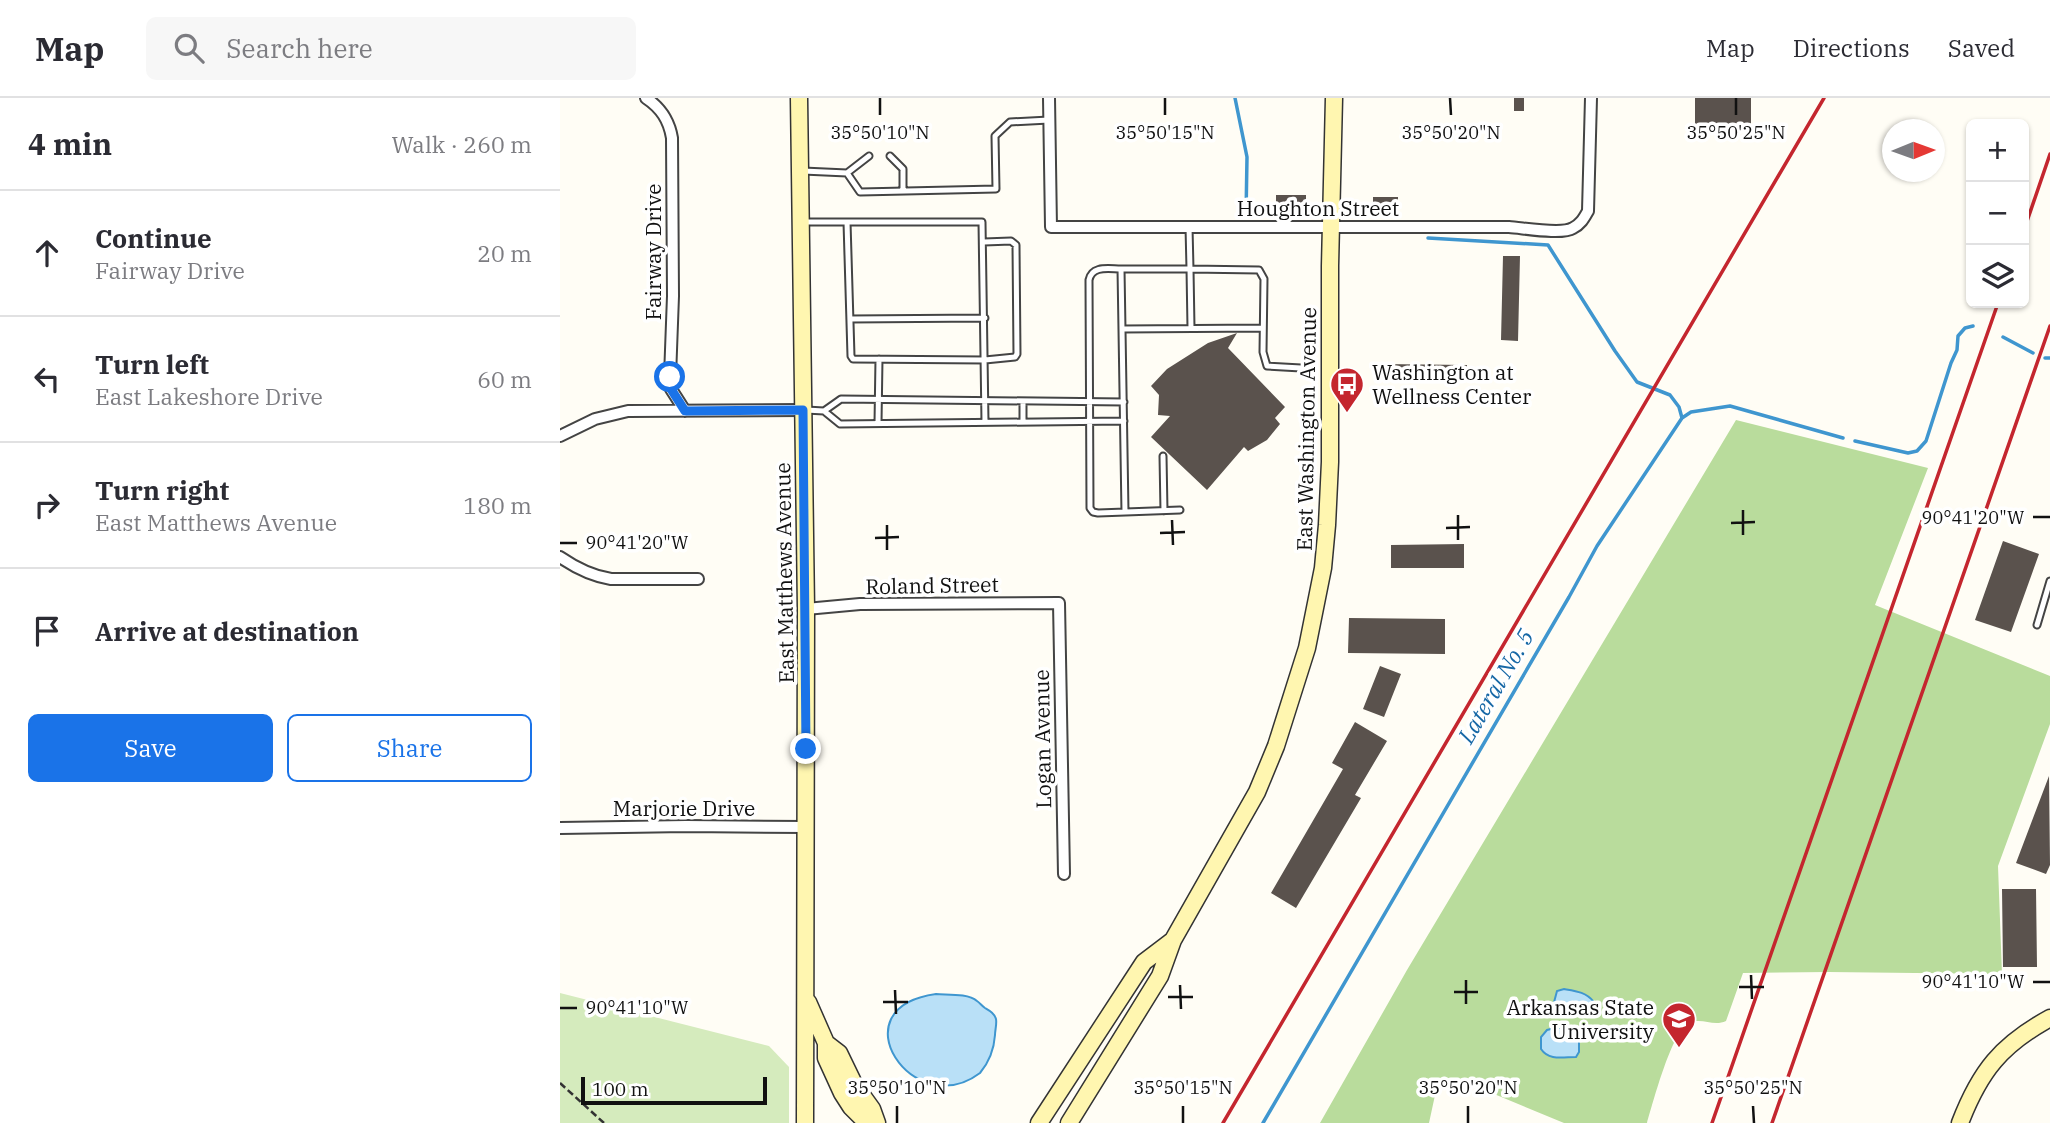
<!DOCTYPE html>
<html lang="en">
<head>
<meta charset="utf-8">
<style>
  :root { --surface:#fff; --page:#f7f7f7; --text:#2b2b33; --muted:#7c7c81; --line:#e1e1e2; --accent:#1a73e8 }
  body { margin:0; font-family:"IBM Plex Serif",serif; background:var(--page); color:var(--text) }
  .controls { position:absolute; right:21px; top:21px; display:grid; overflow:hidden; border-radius:10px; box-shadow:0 2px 5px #0004 }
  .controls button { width:63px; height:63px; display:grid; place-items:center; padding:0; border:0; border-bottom:2px solid var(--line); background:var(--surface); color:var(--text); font:35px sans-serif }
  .compass { position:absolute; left:1322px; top:21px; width:63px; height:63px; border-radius:50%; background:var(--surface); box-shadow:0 2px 5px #0004; rotate:89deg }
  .scale { position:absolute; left:21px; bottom:18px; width:186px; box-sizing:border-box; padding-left:7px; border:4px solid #111; border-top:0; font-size:19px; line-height:24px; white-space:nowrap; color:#111; -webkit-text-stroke:5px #fff; paint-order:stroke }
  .stop { position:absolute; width:21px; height:21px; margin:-16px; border:5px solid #1a73e8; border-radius:50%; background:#fff }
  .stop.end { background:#1a73e8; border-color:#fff; box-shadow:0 2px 7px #0008 }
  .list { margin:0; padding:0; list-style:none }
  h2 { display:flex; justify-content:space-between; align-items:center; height:91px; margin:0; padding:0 28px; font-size:30px }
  h2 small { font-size:23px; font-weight:400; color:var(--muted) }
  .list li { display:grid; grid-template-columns:46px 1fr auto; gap:21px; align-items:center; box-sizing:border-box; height:126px; padding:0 28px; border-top:2px solid var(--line) }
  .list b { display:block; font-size:26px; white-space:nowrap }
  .list p { margin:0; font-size:23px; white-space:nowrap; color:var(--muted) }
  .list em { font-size:23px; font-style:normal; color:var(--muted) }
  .actions { display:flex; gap:14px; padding:21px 28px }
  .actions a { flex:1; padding:16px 0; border:2px solid var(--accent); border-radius:10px; text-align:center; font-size:24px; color:var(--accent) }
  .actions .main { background:var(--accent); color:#fff }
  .icon { flex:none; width:38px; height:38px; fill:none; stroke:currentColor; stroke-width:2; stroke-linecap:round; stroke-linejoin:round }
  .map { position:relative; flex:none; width:1490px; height:1025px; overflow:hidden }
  header { display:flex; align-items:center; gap:42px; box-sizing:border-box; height:98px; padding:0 35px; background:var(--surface); border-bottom:2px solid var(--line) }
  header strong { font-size:33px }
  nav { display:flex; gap:38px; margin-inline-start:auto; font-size:24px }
  .search { width:490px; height:63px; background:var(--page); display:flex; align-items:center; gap:18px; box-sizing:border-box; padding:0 24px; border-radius:10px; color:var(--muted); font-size:26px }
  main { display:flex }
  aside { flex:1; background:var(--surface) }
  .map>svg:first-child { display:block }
  .green { fill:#d5ebbd }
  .forest { fill:#b9dc9c }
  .water { fill:#b9e0f7; stroke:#3f96cf; stroke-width:2 }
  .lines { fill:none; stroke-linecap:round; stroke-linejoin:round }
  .stream { stroke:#3f96cf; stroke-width:3.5 }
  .building { fill:#5a524d }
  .lane-casing { stroke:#444; stroke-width:9 }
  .street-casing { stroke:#444; stroke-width:14 }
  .secondary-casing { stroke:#333; stroke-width:19 }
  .path { stroke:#333; stroke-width:2.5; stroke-dasharray:7 3.5; stroke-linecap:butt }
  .lane { stroke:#fff; stroke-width:5 }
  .street { stroke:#fff; stroke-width:10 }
  .secondary { stroke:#fff6b0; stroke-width:16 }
  .rail { stroke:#c4262e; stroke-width:3.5 }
  .route { stroke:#1a73e8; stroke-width:9 }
  .ticks { fill:none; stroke:#111; stroke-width:2.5 }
  .labels { text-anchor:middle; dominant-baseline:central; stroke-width:7; stroke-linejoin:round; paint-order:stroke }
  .street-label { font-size:21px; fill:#111; stroke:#fff }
  .poi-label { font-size:21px; fill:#111; stroke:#fff; text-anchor:start }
  .water-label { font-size:23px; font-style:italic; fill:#1768a6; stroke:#fff }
  .ticks-label { font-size:18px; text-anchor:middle; fill:#111; stroke:#fff; stroke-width:7; stroke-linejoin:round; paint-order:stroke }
</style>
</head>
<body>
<header>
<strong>Map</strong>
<div class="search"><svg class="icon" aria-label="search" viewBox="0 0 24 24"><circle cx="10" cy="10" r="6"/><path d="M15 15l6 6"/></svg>Search here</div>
<nav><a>Map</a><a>Directions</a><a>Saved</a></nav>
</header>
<main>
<aside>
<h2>4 min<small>Walk · 260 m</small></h2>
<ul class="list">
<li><svg class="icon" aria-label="ahead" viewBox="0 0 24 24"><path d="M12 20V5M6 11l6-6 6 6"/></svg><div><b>Continue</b><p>Fairway Drive</p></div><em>20 m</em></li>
<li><svg class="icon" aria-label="left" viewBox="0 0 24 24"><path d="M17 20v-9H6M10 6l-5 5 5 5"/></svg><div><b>Turn left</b><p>East Lakeshore Drive</p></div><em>60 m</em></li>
<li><svg class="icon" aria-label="right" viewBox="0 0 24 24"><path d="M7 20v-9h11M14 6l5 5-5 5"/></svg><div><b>Turn right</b><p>East Matthews Avenue</p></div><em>180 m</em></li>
<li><svg class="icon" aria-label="arrive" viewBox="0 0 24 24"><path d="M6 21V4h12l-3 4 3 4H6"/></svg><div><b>Arrive at destination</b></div></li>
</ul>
<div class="actions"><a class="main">Save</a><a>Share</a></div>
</aside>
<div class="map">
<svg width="1490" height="1025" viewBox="0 0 1490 1025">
  <rect width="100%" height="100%" fill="#fffdf5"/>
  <path class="green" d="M0,895L209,948L229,969V1025H0Z"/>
  <path class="forest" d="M1176,322L1368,370L1315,507L1490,578V626L1438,768L1442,876L1269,874L1183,875L1166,923C1153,929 1142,919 1129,925C1112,932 1093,1005 1087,1025H1004L898,981L887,980L877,988L869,1025H760L847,872Z"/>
  <path class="water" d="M1004,891C1016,893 1026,894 1034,904L1033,913L1000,917L993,908L997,893Z
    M376,896C387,897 408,895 417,903C420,905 422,908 425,910C430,913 434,915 436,921C437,926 435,932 435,937C434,952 430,963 420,975C354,1025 275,910 376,896Z
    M995,930H1004L1019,938V954L1016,959C1003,959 989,963 981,951V939L987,932Z"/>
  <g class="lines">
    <path class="stream" d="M675,0L687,59L686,118
      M868,140L988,147L1055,253L1077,284L1110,297L1119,309L1122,320
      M1443,239L1473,255
      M1485,260H1490
      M1295,343L1348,355L1357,353L1366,343L1391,265L1397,252L1398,238L1405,230L1413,228
      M703,1025L1009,499L1037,448L1122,320L1131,314L1170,308L1283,340"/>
  </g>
  <path class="building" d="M954,0H964V13H954Z
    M1135,0H1191V34H1135Z
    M716,97H746V113H716Z
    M813,99H838V114H813Z
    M943,158H960L958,243L941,242Z
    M677,235L668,250L725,309L715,320L720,326L707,342L688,353L684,349L647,392L591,339L610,318L598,317L599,297L591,288L607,271L648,245Z
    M822,266L907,267V278L822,277Z
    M1443,443L1479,456L1451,534L1415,522Z
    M904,446V470H831V447Z
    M789,520L885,521V556L788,555Z
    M820,568L841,576L824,619L803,611Z
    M795,624L827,643L795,697L801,700L736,810L711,795L783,671L772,665Z
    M1489,678L1490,767L1486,776L1456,765Z
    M1442,791H1476L1477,869H1443Z"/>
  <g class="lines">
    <g class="lane-casing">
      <path id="lane" d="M330,58L343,71V93
        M243,73L287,75L300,94L436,91L435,38L450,24L489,22
        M287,75L309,58
        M244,124H422L425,324
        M287,124L291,258L293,261L425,262L455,259L457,256L456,147L451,143L424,144
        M561,171C549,171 532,167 529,182L530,410L533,414L538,415L620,412
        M290,221L425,220
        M631,230L630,171L699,172L704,181L703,254L707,268L741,270
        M563,231L703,230
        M463,303V324
        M246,312L264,313L280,326L564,323
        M264,313L281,301L564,304
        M318,325L319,261
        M603,358L604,413
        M565,414L561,171H630L629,129
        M1477,527L1490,483"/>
    </g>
    <g class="street-casing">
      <path id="street" d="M86,0C101,10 109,22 112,40L113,198L110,279L111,291L125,313
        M489,0L491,129H949C964,130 1002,137 1013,130C1021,126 1024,120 1028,113L1031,0
        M0,338L35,321L68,313L243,312
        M0,459C16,470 32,478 51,481H138
        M246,511L300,506L499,505L504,776
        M0,730L126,728L247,729"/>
    </g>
    <g class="secondary-casing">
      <path id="secondary" d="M239,0L246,511L245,1025
        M248,904L266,945V960L282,995L291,1009L307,1025
        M266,945L279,955L294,986L312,1011L317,1025
        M479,1025L584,864L613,842
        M509,1025L600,878L613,842L697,694L716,648L747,550L763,470L767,427L770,364V168L774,0
        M1400,1025C1420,973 1441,947 1490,920"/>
    </g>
    <path class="path" d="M0,985L44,1025"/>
    <use href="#lane" class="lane"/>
    <use href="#street" class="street"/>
    <use href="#secondary" class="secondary"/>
    <path class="rail" d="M1464,132L1490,56
      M663,1025L1264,0
      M1152,1025L1438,205
      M1212,1025L1490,228"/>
  </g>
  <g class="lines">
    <path class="route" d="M110,279L111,291L125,313L243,312L246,651"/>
  </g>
  <path class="ticks" d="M320,0V17M605,0V17M890,0L891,17M1176,0V17M1183,412V437M898,417V442M1473,419H1490M612,422L613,447M1171,425L1195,424M327,427V452M886,430L910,429M600,435L625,434M315,440L339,439M0,445H17M1191,877L1192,901M906,882V906M1473,884H1490M620,887L621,911M1179,889H1204M335,892L336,916M894,894H918M608,899H633M323,904H348M0,910H17M337,1008V1025M623,1008V1025M908,1008V1025M1193,1008L1194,1025"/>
  <defs>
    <g id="bus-pin" transform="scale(1.75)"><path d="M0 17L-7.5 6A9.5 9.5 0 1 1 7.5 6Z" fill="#c4262e" stroke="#fff"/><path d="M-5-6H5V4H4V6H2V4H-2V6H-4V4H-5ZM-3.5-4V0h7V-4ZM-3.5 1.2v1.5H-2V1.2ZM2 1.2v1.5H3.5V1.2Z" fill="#fff"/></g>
    <g id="university-pin" transform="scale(1.75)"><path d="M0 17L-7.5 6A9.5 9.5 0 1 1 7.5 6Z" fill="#c4262e" stroke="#fff"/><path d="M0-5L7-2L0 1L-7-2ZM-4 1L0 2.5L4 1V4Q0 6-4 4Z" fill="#fff"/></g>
  </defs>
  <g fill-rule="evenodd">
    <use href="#bus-pin" x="787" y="286"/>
    <use href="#university-pin" x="1119" y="921"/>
  </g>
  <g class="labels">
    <g class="street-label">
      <text x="758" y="110">Houghton Street</text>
      <text transform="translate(93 154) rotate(-90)">Fairway Drive</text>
      <text transform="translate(746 331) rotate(-89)">East Washington Avenue</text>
      <text transform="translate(224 475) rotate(-91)">East Matthews Avenue</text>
      <text transform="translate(372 487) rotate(-1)">Roland Street</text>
      <text transform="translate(482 641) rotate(-91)">Logan Avenue</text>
      <text x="124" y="710">Marjorie Drive</text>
    </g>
    <g class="poi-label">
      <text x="812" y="274">Washington at<tspan x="812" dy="24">Wellness Center</tspan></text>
      <text x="1094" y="909" text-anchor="end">Arkansas State<tspan x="1094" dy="24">University</tspan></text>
    </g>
    <g class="water-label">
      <text transform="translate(935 588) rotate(-60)">Lateral No. 5</text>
    </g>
  </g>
  <g class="ticks-label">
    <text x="320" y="41">35°50'10"N</text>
    <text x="605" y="41">35°50'15"N</text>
    <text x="891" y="41">35°50'20"N</text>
    <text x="1176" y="41">35°50'25"N</text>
    <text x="1413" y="426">90°41'20"W</text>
    <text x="77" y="451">90°41'20"W</text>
    <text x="1413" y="890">90°41'10"W</text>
    <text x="77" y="916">90°41'10"W</text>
    <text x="337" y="996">35°50'10"N</text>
    <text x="623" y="996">35°50'15"N</text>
    <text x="908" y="996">35°50'20"N</text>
    <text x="1193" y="996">35°50'25"N</text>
  </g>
</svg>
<div class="controls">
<button>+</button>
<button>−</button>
<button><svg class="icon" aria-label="layers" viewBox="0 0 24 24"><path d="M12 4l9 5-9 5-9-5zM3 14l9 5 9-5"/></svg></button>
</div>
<svg class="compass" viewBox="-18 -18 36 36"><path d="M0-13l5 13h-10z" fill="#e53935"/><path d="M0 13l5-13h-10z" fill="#7c7c81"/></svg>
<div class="scale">100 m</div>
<div class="stop" style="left:110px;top:279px"></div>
<div class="stop end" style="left:246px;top:651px"></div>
</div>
</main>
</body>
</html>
